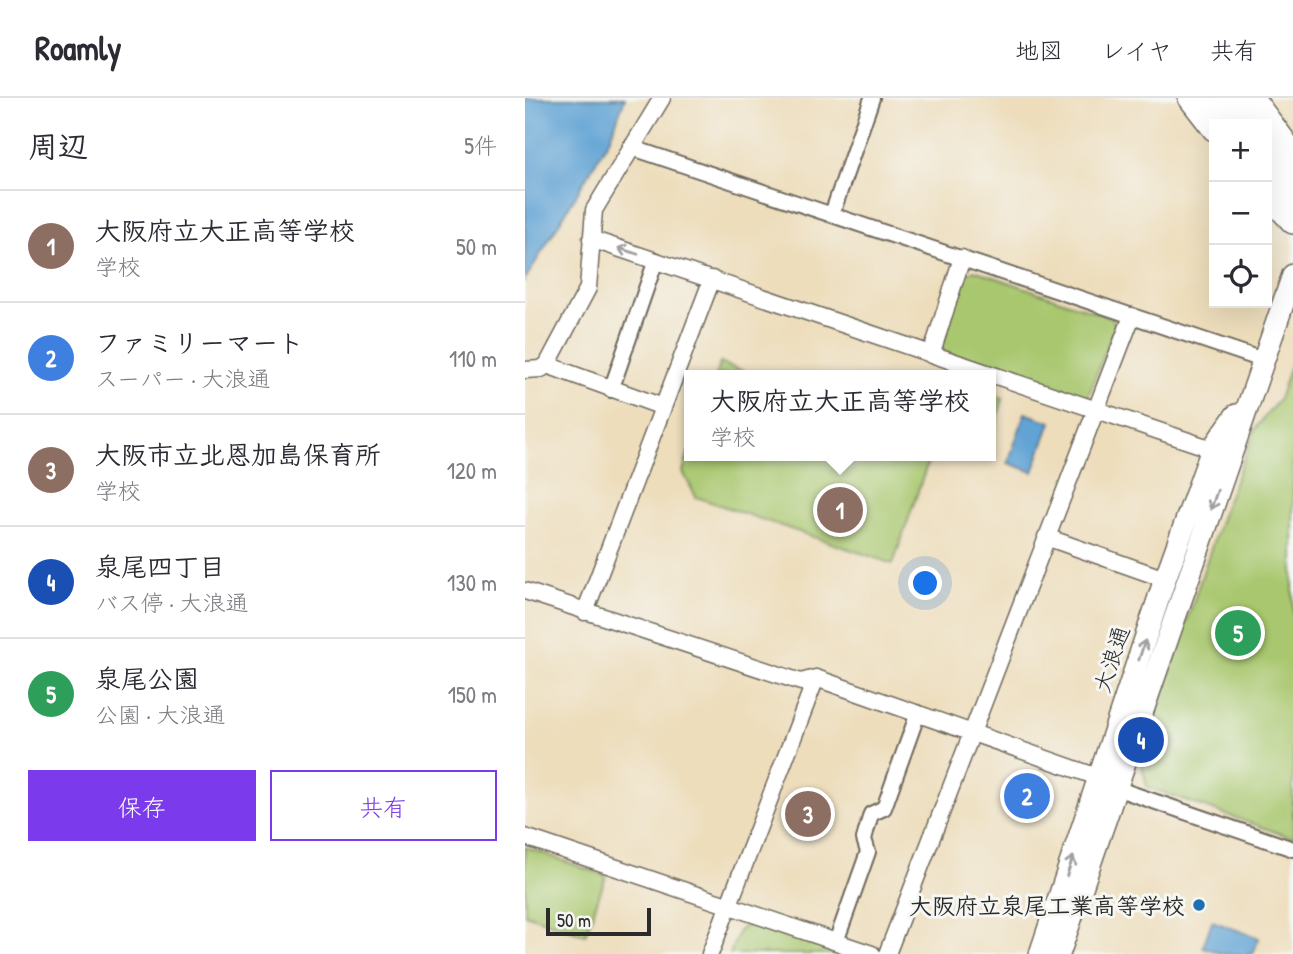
<!DOCTYPE html>
<html lang="ja">
<head>
<meta charset="utf-8">
<style>
  :root { --surface:#fff; --page:#f7f7f7; --text:#2b2b33; --muted:#7c7c81; --line:#e1e1e2; --accent:#7c3aed }
  body { margin:0; font-family:"Patrick Hand","Klee One",sans-serif; background:var(--page); color:var(--text) }
  .controls { position:absolute; right:21px; top:21px; display:grid; overflow:hidden; border-radius:0px; box-shadow:0 7px 28px #0002 }
  .controls button { width:63px; height:63px; display:grid; place-items:center; padding:0; border:0; border-bottom:2px solid var(--line); background:var(--surface); color:var(--text); font:35px sans-serif }
  .scale { position:absolute; left:21px; bottom:18px; width:105px; box-sizing:border-box; padding-left:7px; border:4px solid #2b2b2b; border-top:0; font-size:19px; line-height:24px; white-space:nowrap; color:#2b2b2b; -webkit-text-stroke:5px #f6f6f2; paint-order:stroke }
  .you { position:absolute; left:401px; top:486px; width:24px; height:24px; margin:-18px; border:5px solid #fff; border-radius:50%; background:#1a73e8; box-shadow:0 0 0 10px #1a73e833 }
  .badge { display:grid; place-items:center; width:46px; height:46px; border-radius:50%; background:var(--accent); color:#fff; font-size:23px; font-weight:700 }
  .pin { position:absolute; translate:-50% -50%; border:4px solid #fff; box-shadow:0 2px 7px #0006 }
  .popup { position:absolute; left:159px; top:272px; width:312px; height:91px; box-sizing:border-box; display:grid; place-content:center; border-radius:0px; background:var(--surface); filter:drop-shadow(0 2px 5px #0005); font-size:23px; white-space:nowrap; color:var(--muted) }
  .popup b { font-size:26px; color:var(--text) }
  .popup::after { content:''; position:absolute; left:50%; top:100%; margin-left:-14px; border:14px solid transparent; border-top-color:var(--surface) }
  .list { margin:0; padding:0; list-style:none }
  h2 { display:flex; justify-content:space-between; align-items:center; height:91px; margin:0; padding:0 28px; font-size:30px }
  h2 small { font-size:23px; font-weight:400; color:var(--muted) }
  .list li { display:grid; grid-template-columns:46px 1fr auto; gap:21px; align-items:center; box-sizing:border-box; height:112px; padding:0 28px; border-top:2px solid var(--line) }
  .list b { display:block; font-size:26px; white-space:nowrap }
  .list p { margin:0; font-size:23px; white-space:nowrap; color:var(--muted) }
  .list em { font-size:23px; font-style:normal; color:var(--muted) }
  .actions { display:flex; gap:14px; padding:21px 28px }
  .actions a { flex:1; padding:16px 0; border:2px solid var(--accent); border-radius:0px; text-align:center; font-size:24px; color:var(--accent) }
  .actions .main { background:var(--accent); color:#fff }
  .icon { flex:none; width:38px; height:38px; fill:none; stroke:currentColor; stroke-width:2; stroke-linecap:round; stroke-linejoin:round }
  .map { position:relative; flex:none; width:768px; height:856px; overflow:hidden }
  header { display:flex; align-items:center; gap:42px; box-sizing:border-box; height:98px; padding:0 35px; background:var(--surface); border-bottom:2px solid var(--line) }
  header strong { font-size:33px }
  nav { display:flex; gap:38px; margin-inline-start:auto; font-size:24px }
  main { display:flex }
  aside { flex:1; background:var(--surface) }
  .map>svg:first-child { display:block }
  .green { fill:#a9c76e; stroke:#6a794c; stroke-width:2 }
  .water { fill:#60a3d4; stroke:#466780; stroke-width:2 }
  .lines { fill:none; stroke-linecap:round; stroke-linejoin:round }
  .minor-casing { stroke:#6f695d; stroke-width:18 }
  .tertiary-casing { stroke:#6f695d; stroke-width:19 }
  .primary-casing { stroke:#6f695d; stroke-width:24 }
  .trunk-casing { stroke:#6f695d; stroke-width:26 }
  .motorway-casing { stroke:#6f695d; stroke-width:28 }
  .minor { stroke:#fff; stroke-width:14 }
  .tertiary { stroke:#fff; stroke-width:16 }
  .primary { stroke:#fff; stroke-width:21 }
  .trunk { stroke:#fff; stroke-width:23 }
  .motorway { stroke:#fff; stroke-width:24 }
  .oneway { stroke:#a0a0a0 }
  .poi-dot { fill:#1f6fb2; stroke:#f6f6f2; stroke-width:2.5 }
  .labels { text-anchor:middle; dominant-baseline:central; stroke-width:6; stroke-linejoin:round; paint-order:stroke }
  .street-label { font-size:23px; fill:#2b2b2b; stroke:#f6f6f2 }
  .poi-label { font-size:23px; font-weight:bold; fill:#2b2b2b; stroke:#f6f6f2; text-anchor:end }
</style>
</head>
<body>
<header>
<strong>Roamly</strong>
<nav><a>地図</a><a>レイヤ</a><a>共有</a></nav>
</header>
<main>
<aside>
<h2>周辺<small>5件</small></h2>
<ul class="list">
<li><span class="badge" style="background:#8d6e63">1</span><div><b>大阪府立大正高等学校</b><p>学校</p></div><em>50 m</em></li>
<li><span class="badge" style="background:#3f7fe0">2</span><div><b>ファミリーマート</b><p>スーパー · 大浪通</p></div><em>110 m</em></li>
<li><span class="badge" style="background:#8d6e63">3</span><div><b>大阪市立北恩加島保育所</b><p>学校</p></div><em>120 m</em></li>
<li><span class="badge" style="background:#1a4fb4">4</span><div><b>泉尾四丁目</b><p>バス停 · 大浪通</p></div><em>130 m</em></li>
<li><span class="badge" style="background:#2e9e5b">5</span><div><b>泉尾公園</b><p>公園 · 大浪通</p></div><em>150 m</em></li>
</ul>
<div class="actions"><a class="main">保存</a><a>共有</a></div>
</aside>
<div class="map">
<svg width="768" height="856" viewBox="0 0 768 856">
  <rect width="100%" height="100%" fill="#f6f6f2"/>
  <filter id="ink" filterUnits="userSpaceOnUse"><feTurbulence type="fractalNoise" baseFrequency=".0143" numOctaves="2"/><feDisplacementMap in="SourceGraphic" scale="14" xChannelSelector="R" yChannelSelector="G"/><feConvolveMatrix kernelMatrix="1 2 1 2 8 2 1 2 1" color-interpolation-filters="sRGB"/></filter>
  <filter id="wash" filterUnits="userSpaceOnUse"><feTurbulence type="fractalNoise" baseFrequency=".00686" numOctaves="4" result="noise"/><feDisplacementMap in="SourceGraphic" scale="28" xChannelSelector="R" yChannelSelector="G"/><feGaussianBlur stdDeviation="1.57" result="paint"/><feColorMatrix in="noise" values="0 0 0 0 0 0 0 0 0 0 0 0 0 0 0 0 0 1.4 0 .05"/><feComposite in="paint" operator="in"/></filter>
  <g filter="url(#wash)">
    <rect width="100%" height="100%" fill="#edddbb"/>
    <path class="green" d="M449,172L587,220L590,227L563,299L555,301L417,254L415,246L442,176Z
      M768,259V740L622,689L616,662L700,408L731,330L754,301Z
      M195,265L230,277H191Z
      M466,297L478,300L466,345Z
      M164,354V358H405L368,466L171,399L158,374Z
      M0,749L81,778L60,837L0,816Z
      M225,825L321,856H205L214,832Z"/>
    <path class="water" d="M0,0H100L85,40L0,182Z
      M500,315L526,324L508,374L483,365Z
      M687,823L734,840L728,856H698L678,849Z"/>
  </g>
  <g filter="url(#ink)">
    <g class="lines">
      <g class="minor-casing">
        <path id="minor" d="M105,49L738,262
          M307,116L347,0
          M86,292L131,162
          M590,687L602,694L768,751
          M311,844L343,754L339,741L346,716L359,710L393,615"/>
      </g>
      <g class="tertiary-casing">
        <path id="tertiary" d="M66,141L696,354
          M406,257L437,160
          M22,267L138,309
          M0,272L16,271L22,267L63,190L69,112L137,0
          M521,439L640,481
          M0,493L276,584L291,580L584,683
          M60,514L187,181
          M0,739L347,856
          M185,856L291,580
          M362,856L607,218"/>
      </g>
      <g class="primary-casing">
        <path id="primary" d="M515,856L640,481L687,351L711,317
          M534,856L768,177"/>
      </g>
      <g class="trunk-casing">
        <path id="trunk" d="M665,0L689,31
          M727,0L768,55
          M742,96L768,124"/>
      </g>
      <g class="motorway-casing">
        <path id="motorway" d="M688,0L707,26
          M709,0L729,26
          M742,43L768,75
          M742,71L768,101"/>
      </g>
      <use href="#minor" class="minor"/>
      <use href="#tertiary" class="tertiary"/>
      <use href="#primary" class="primary"/>
      <use href="#trunk" class="trunk"/>
      <use href="#motorway" class="motorway"/>
    </g>
    <defs><path id="oneway-shaft" d="M-6 0H5M1.5-3L5.5 0L1.5 3" fill="none" stroke-width="1.6" stroke-linecap="round" stroke-linejoin="round" transform="scale(1.75)"/></defs>
    <g class="oneway">
      <use href="#oneway-shaft" transform="translate(103 153) rotate(-162)"/>
      <use href="#oneway-shaft" transform="translate(689 402) rotate(109)"/>
      <use href="#oneway-shaft" transform="translate(617 552) rotate(-72)"/>
      <use href="#oneway-shaft" transform="translate(545 768) rotate(-71)"/>
    </g>
  </g>
  <circle class="poi-dot" cx="674" cy="807" r="7"/>
  <g class="labels">
    <g class="street-label">
      <text transform="translate(586 561) rotate(-72)">大浪通</text>
    </g>
    <g class="poi-label">
      <text x="660" y="807">大阪府立泉尾工業高等学校</text>
    </g>
  </g>
</svg>
<div class="controls">
<button>+</button>
<button>−</button>
<button><svg class="icon" aria-label="locate" viewBox="0 0 24 24"><circle cx="12" cy="12" r="6"/><path d="M12 2v4M12 18v4M2 12h4M18 12h4"/></svg></button>
</div>
<div class="scale">50 m</div>
<div class="you"></div>
<div class="pin badge" style="left:315px;top:412px;background:#8d6e63">1</div>
<div class="popup"><b>大阪府立大正高等学校</b>学校</div>
<div class="pin badge" style="left:502px;top:698px;background:#3f7fe0">2</div>
<div class="pin badge" style="left:283px;top:716px;background:#8d6e63">3</div>
<div class="pin badge" style="left:616px;top:642px;background:#1a4fb4">4</div>
<div class="pin badge" style="left:713px;top:535px;background:#2e9e5b">5</div>
</div>
</main>
</body>
</html>
